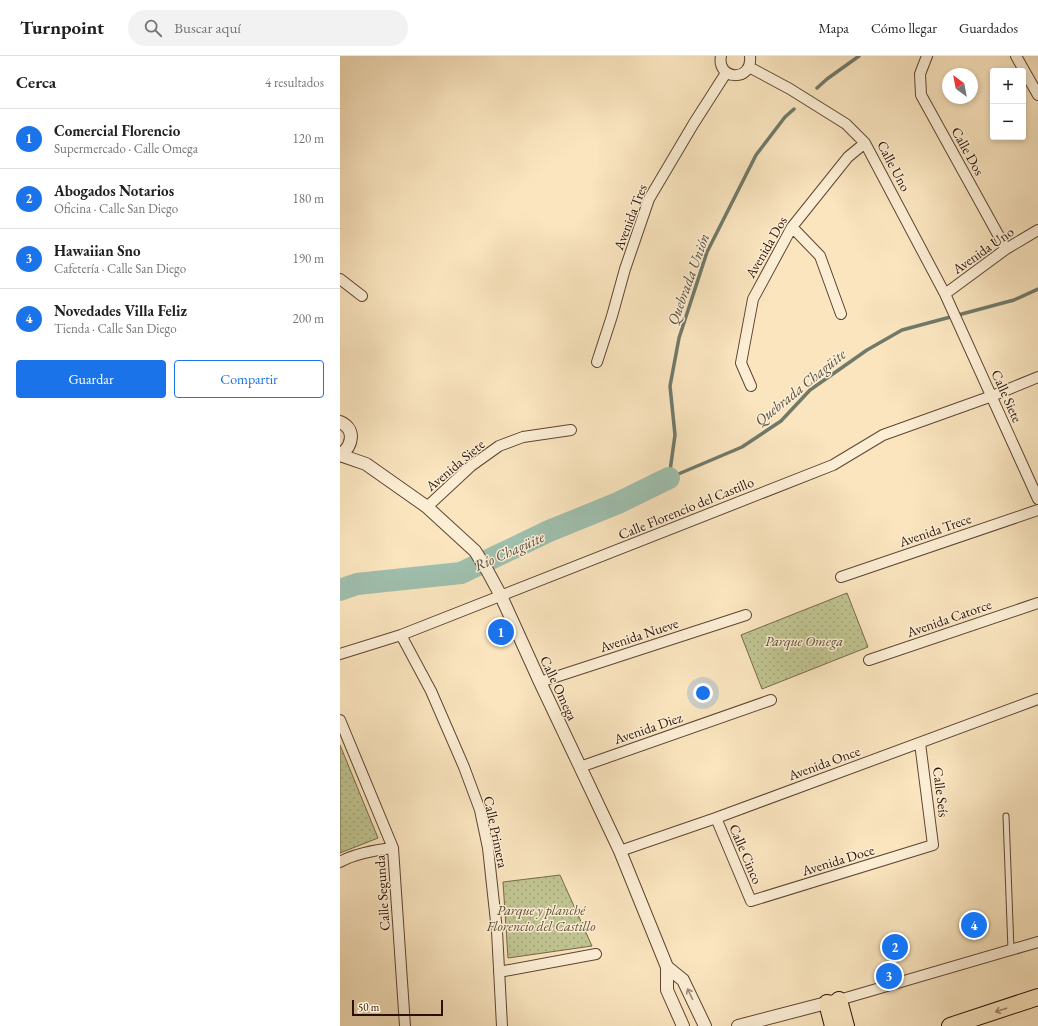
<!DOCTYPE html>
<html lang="es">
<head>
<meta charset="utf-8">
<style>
  :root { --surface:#fff; --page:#f2f2f2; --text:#202124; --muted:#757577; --line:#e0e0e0; --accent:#1a73e8 }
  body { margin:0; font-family:"EB Garamond",serif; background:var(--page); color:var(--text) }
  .controls { position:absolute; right:12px; top:12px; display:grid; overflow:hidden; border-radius:4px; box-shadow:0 2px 6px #0003 }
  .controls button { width:36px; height:36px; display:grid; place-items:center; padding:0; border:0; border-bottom:1px solid var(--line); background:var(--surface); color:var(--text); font:20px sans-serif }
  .compass { position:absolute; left:602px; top:12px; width:36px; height:36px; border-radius:50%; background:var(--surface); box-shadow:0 2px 6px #0003; rotate:328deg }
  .scale { position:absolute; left:12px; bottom:10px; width:91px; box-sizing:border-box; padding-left:4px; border:2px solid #2a1003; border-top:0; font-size:11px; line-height:14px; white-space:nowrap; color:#2a1003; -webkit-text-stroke:3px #fceed5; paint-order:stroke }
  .you { position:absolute; left:363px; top:637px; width:14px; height:14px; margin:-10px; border:3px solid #fff; border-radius:50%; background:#1a73e8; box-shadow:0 0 0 6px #1a73e833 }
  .badge { display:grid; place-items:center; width:26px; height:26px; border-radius:50%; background:var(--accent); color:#fff; font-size:13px; font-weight:700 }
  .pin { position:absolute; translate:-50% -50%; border:2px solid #fff; box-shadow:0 1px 4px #0006 }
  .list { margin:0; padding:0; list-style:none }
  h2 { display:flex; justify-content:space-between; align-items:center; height:52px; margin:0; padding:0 16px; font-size:17px }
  h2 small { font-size:13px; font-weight:400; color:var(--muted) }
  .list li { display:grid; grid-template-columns:26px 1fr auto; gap:12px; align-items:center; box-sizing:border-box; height:60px; padding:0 16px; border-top:1px solid var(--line) }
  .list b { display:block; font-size:15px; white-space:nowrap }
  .list p { margin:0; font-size:13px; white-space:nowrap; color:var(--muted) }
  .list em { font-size:13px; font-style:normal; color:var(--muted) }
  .actions { display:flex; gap:8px; padding:12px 16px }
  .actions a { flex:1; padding:9px 0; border:1px solid var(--accent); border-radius:4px; text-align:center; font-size:14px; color:var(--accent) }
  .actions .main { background:var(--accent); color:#fff }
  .icon { flex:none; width:22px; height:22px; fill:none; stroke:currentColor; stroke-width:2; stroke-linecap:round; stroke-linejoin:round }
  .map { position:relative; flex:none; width:698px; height:970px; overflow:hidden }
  header { display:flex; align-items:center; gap:24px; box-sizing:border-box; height:56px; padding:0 20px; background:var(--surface); border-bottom:1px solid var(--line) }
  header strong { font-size:19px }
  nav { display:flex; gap:22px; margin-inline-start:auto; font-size:14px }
  .search { width:280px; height:36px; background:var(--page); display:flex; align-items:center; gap:10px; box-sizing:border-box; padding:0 14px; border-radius:22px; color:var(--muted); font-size:15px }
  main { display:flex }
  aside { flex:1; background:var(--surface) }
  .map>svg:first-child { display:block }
  .park { fill:url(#park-dots); stroke:#756a4a }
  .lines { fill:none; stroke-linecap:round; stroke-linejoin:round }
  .stream { stroke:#70796a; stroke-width:3.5 }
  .river { stroke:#9fbfae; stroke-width:22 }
  .service-casing { stroke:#5e4532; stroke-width:7 }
  .minor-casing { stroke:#5e4532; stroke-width:12 }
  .tertiary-casing { stroke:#5e4532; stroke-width:14 }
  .trunk-casing { stroke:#2a1003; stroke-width:18 }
  .service { stroke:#fceed5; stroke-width:5 }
  .minor { stroke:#fceed5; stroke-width:10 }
  .tertiary { stroke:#fceed5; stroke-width:12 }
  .trunk { stroke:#fae5bf; stroke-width:16 }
  .oneway { stroke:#9e8a76 }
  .oneway2 { stroke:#9c856a }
  .labels { text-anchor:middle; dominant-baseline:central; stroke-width:3; stroke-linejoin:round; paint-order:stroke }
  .street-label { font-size:14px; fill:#2a1003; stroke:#fceed5 }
  .park-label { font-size:14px; font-style:italic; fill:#5e4f35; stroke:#fceed5 }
  .water-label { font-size:15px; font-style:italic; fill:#534d3f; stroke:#fceed5 }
</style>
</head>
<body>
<header>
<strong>Turnpoint</strong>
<div class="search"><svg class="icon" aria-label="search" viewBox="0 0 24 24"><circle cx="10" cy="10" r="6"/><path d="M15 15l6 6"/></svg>Buscar aquí</div>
<nav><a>Mapa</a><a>Cómo llegar</a><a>Guardados</a></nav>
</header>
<main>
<aside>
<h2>Cerca<small>4 resultados</small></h2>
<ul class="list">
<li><span class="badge">1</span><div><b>Comercial Florencio</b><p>Supermercado · Calle Omega</p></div><em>120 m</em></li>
<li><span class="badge">2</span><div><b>Abogados Notarios</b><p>Oficina · Calle San Diego</p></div><em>180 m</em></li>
<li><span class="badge">3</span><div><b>Hawaiian Sno</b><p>Cafetería · Calle San Diego</p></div><em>190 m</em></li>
<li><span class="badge">4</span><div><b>Novedades Villa Feliz</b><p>Tienda · Calle San Diego</p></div><em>200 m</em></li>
</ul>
<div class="actions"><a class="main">Guardar</a><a>Compartir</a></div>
</aside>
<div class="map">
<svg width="698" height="970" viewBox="0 0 698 970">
  <defs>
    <pattern id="park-dots" width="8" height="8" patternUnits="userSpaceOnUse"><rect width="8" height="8" fill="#c0c491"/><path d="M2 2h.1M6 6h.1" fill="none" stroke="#a5a77b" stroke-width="1.8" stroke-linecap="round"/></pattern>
  </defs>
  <rect width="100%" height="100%" fill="#fae5bf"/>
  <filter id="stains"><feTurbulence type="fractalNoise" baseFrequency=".005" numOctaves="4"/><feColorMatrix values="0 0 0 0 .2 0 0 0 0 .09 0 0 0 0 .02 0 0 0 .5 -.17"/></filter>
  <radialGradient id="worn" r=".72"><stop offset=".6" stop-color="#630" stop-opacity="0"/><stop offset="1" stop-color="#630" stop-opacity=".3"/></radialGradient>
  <path class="park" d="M507,537L528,591L422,633L401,579Z
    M0,689L38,782L0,797Z
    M220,819L252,890L168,902L163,826Z"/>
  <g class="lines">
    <path class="stream" d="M477,32L487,23L519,0
      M329,422L402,391L441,365L470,334L527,294L562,274L674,244L698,233
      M329,422L335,379L330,330L339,282L367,196L416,99L445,61L454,53"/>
    <path class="river" d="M0,534L17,528L121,517L209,475L278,447L329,422"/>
    <g class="service-casing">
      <path id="service" d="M666,760L671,894"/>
    </g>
    <g class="minor-casing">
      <path id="minor" d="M381,0C376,24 413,27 410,0
        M587,0L580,18L581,39L666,193
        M676,0L698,39
        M409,11L450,33L506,68L525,87L605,238L698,443
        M452,171L480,200L501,258
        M0,223L22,240
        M605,238L666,193L698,174
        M257,306L272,260L285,213L309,143L354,67L386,17
        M411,330L401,307L413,243L452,171L508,101L525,87
        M87,451L131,410L159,390L183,381L231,374
        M501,521L698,454
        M61,579L91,635L124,711L140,754L148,792L157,875L162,970
        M0,598L61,579L493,409L543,379L652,340L698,321
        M529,604L698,547
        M200,626L406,559
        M0,664L53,792L65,970
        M240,711L431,644
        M376,762L411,845L593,789L580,687
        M280,795L376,762L698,643
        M0,806C16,797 35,794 53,792
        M159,916L256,898
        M499,944L698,886"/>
    </g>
    <g class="tertiary-casing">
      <path id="tertiary" d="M0,366C16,373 13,390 0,399
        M0,399L26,408L87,451L135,495L147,514L161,540L200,626L280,795L327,911V934L343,970
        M327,911L343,924L365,970
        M398,970L494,945"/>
    </g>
    <g class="trunk-casing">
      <path id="trunk" d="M499,944L506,970
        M487,947L493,970
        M610,970L698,941"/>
    </g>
    <use href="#service" class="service"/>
    <use href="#minor" class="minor"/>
    <use href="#tertiary" class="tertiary"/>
    <use href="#trunk" class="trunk"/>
  </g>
  <defs><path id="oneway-shaft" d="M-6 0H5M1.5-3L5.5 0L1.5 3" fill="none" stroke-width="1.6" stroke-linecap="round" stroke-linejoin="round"/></defs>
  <use class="oneway" href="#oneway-shaft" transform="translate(350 938) rotate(-116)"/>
  <use class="oneway2" href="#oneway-shaft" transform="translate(661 954) rotate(162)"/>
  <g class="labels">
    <g class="street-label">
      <text transform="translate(628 95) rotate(61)">Calle Dos</text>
      <text transform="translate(554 110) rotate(62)">Calle Uno</text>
      <text transform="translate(290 161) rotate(-69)">Avenida Tres</text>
      <text transform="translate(426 191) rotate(-60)">Avenida Dos</text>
      <text transform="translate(643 194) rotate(-35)">Avenida Uno</text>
      <text transform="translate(667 340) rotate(66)">Calle Siete</text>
      <text transform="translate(115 409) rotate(-40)">Avenida Siete</text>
      <text transform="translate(346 452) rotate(-22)">Calle Florencio del Castillo</text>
      <text transform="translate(595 474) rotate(-19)">Avenida Trece</text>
      <text transform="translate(609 562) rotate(-19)">Avenida Catorce</text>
      <text transform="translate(299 579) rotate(-18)">Avenida Nueve</text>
      <text transform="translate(219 632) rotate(65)">Calle Omega</text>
      <text transform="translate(308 672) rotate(-19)">Avenida Diez</text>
      <text transform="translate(484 707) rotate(-20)">Avenida Once</text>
      <text transform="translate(601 736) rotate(83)">Calle Seís</text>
      <text transform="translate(156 776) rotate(78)">Calle Primera</text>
      <text transform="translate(406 798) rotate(67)">Calle Cinco</text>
      <text transform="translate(498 804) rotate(-17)">Avenida Doce</text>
      <text transform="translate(42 837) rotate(-94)">Calle Segunda</text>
    </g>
    <g class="park-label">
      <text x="464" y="585">Parque Omega</text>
      <text x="201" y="854">Parque y planché<tspan x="201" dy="16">Florencio del Castillo</tspan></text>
    </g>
    <g class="water-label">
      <text transform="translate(348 223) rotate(-70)">Quebrada Unión</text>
      <text transform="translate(460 331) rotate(-39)">Quebrada Chagüite</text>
      <text transform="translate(169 495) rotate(-24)">Río Chagüite</text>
    </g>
  </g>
  <rect width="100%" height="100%" filter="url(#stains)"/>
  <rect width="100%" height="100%" fill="url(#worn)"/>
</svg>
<div class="controls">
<button>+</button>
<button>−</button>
</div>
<svg class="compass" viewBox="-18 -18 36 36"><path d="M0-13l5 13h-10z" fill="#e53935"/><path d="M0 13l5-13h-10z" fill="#757577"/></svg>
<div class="scale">50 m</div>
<div class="you"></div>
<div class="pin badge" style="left:161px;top:576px">1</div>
<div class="pin badge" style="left:555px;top:891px">2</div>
<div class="pin badge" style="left:549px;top:920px">3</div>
<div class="pin badge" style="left:634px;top:869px">4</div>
</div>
</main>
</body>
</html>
